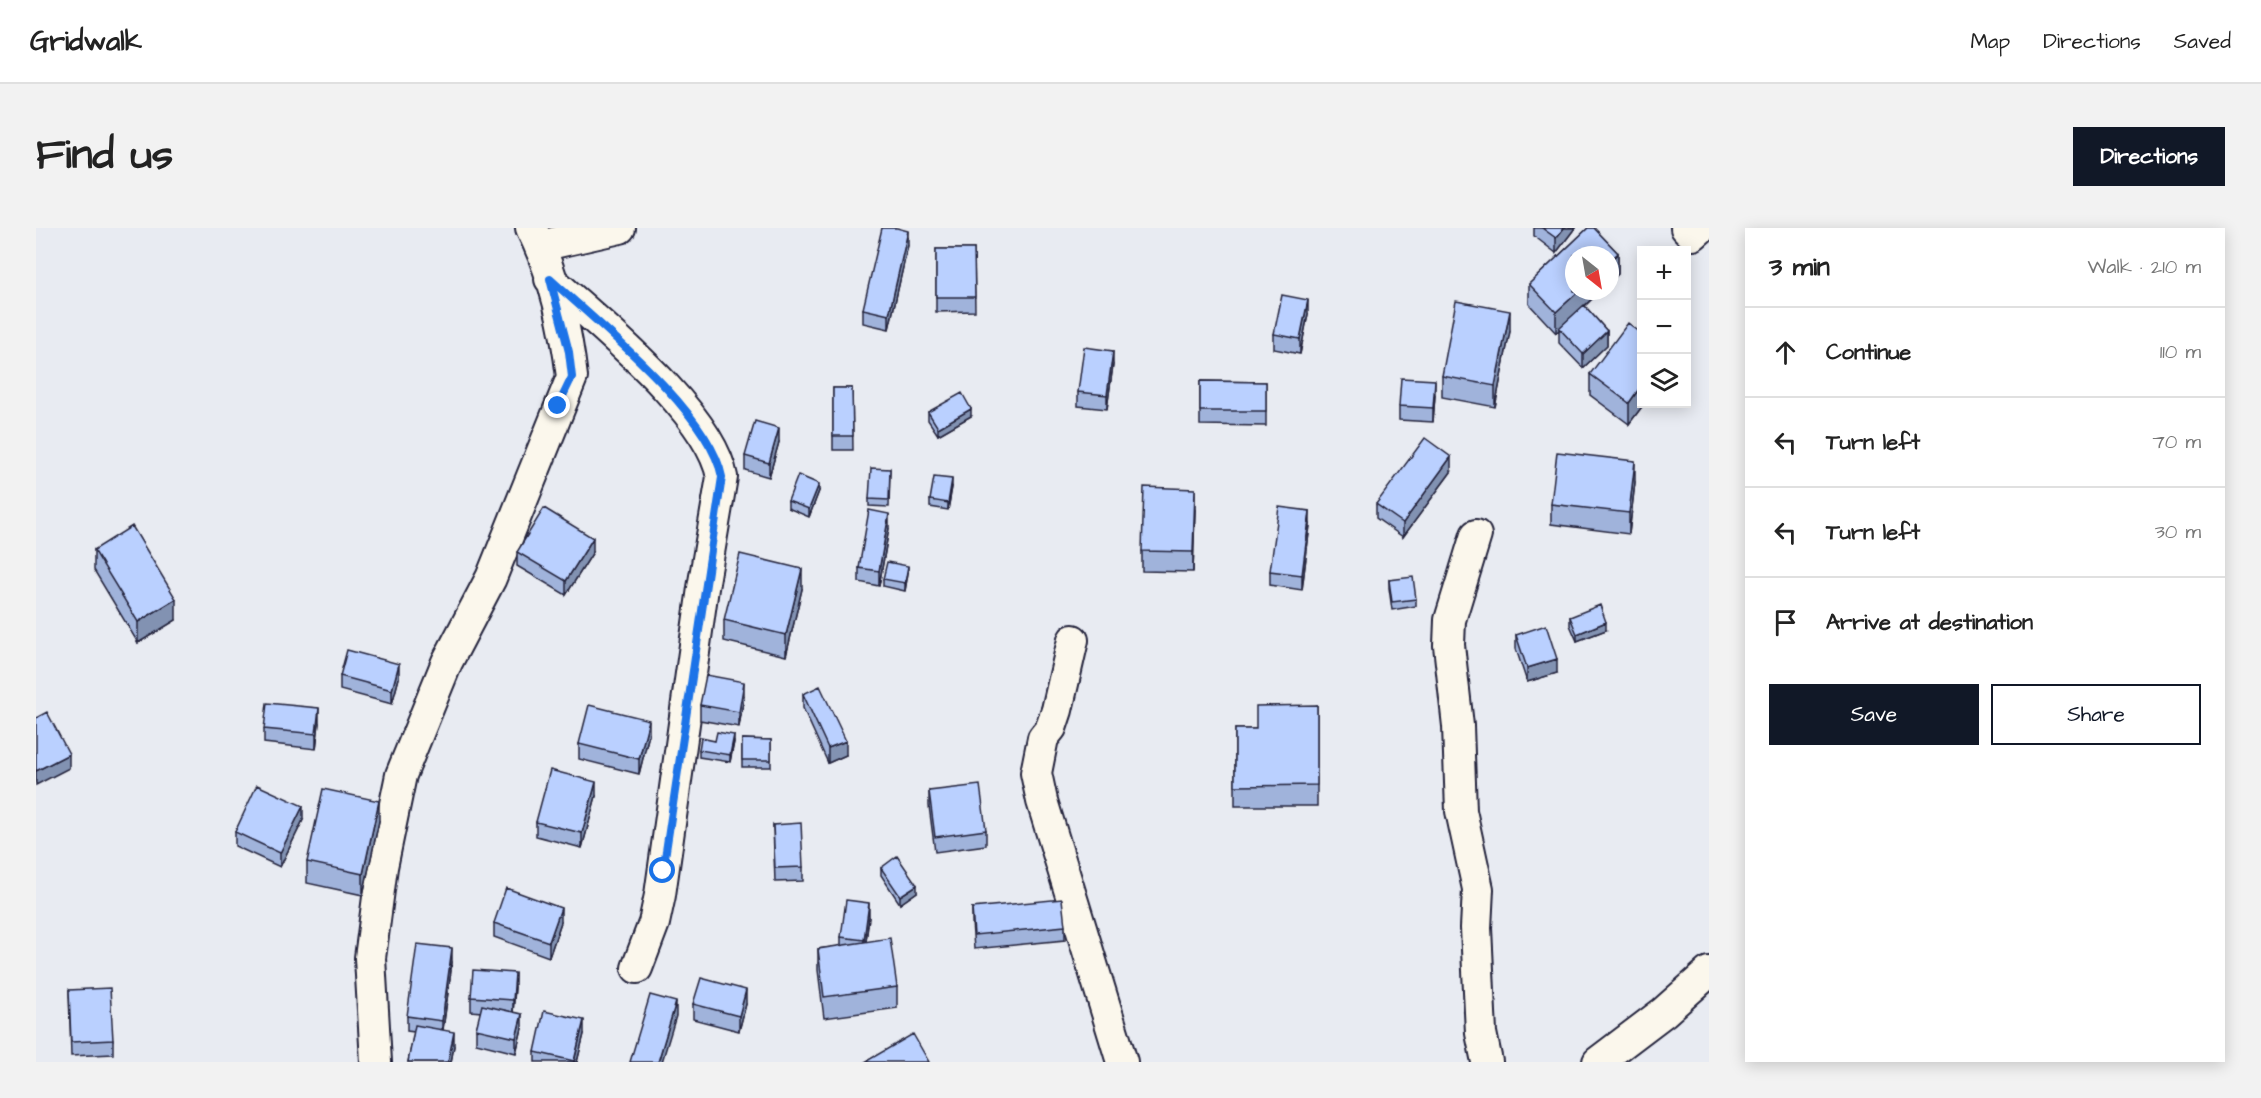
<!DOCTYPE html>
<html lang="en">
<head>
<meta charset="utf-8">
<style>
  :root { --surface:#fff; --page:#f2f2f2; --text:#222; --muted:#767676; --line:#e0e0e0; --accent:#111827 }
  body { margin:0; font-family:"Architects Daughter",sans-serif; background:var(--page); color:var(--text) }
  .controls { position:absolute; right:18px; top:18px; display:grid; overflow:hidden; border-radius:0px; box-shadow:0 3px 15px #0003 }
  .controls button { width:54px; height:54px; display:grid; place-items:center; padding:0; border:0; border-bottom:2px solid var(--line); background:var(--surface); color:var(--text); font:30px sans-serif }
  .compass { position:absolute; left:1529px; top:18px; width:54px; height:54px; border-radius:50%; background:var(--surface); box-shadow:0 3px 15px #0003; rotate:149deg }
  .stop { position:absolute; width:18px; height:18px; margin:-14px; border:4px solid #1a73e8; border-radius:50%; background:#fff }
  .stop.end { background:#1a73e8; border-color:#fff; box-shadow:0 2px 6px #0008 }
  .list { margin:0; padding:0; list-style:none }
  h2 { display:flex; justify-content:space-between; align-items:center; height:78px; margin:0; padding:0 24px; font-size:26px }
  h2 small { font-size:20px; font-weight:400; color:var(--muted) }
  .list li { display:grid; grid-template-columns:39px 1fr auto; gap:18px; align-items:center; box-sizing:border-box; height:90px; padding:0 24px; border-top:2px solid var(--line) }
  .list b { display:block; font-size:22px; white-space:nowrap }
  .list em { font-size:20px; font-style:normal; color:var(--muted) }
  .actions { display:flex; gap:12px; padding:18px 24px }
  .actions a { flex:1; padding:14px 0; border:2px solid var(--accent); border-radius:0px; text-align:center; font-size:21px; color:var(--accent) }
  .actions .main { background:var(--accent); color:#fff }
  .icon { flex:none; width:33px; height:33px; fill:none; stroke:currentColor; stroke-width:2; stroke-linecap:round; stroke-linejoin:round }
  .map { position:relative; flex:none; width:1673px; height:834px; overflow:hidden; border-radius:0px }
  header { display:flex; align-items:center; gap:36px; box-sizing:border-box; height:84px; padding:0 30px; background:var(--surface); border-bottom:2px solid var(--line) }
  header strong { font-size:28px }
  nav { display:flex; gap:33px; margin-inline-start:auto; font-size:21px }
  .intro { display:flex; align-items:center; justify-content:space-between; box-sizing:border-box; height:144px; padding:0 36px }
  h1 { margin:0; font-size:42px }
  .button { padding:15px 27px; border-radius:0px; background:var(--accent); color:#fff; font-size:21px; font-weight:700 }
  main { display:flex; gap:36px; padding:0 36px }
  aside { flex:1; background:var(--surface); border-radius:0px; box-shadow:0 3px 15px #0003 }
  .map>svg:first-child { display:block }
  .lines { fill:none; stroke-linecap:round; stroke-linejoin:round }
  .minor-casing { stroke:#22223b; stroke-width:34 }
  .minor { stroke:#fbf7ec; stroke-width:30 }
  .wall { fill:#a0b3db; stroke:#22223b; stroke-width:1.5 }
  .shaded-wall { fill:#8292b2; stroke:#22223b; stroke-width:1.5 }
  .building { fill:#bad0ff; stroke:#22223b; stroke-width:1.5 }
  .route { stroke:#1a73e8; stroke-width:8 }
</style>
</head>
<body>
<header>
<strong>Gridwalk</strong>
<nav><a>Map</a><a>Directions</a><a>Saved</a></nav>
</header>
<div class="intro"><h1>Find us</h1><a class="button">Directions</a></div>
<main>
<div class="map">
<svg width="1673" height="834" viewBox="0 0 1673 834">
  <rect width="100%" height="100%" fill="#e8ebf2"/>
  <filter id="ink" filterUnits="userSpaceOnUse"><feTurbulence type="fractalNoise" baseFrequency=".0167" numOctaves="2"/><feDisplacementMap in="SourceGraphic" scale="12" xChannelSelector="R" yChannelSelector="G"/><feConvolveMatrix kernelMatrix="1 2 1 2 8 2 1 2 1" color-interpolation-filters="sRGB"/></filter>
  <g filter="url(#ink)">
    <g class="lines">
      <g class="minor-casing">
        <path id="minor" d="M1650,0L1657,7L1665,0
          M504,18L584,0
          M514,51C564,97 674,184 686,249L667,360L624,667L618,695L601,740
          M1440,307L1414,392L1413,417L1422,498L1425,583L1442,661L1440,700L1445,805L1451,834
          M1037,412L1021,482L1015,500L1007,510L1000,545L1006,573L1086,834
          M340,834L334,730L346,639L365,547L411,434L455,350L536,149C530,100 518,45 495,0
          M1562,834L1628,784L1673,744"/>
      </g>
      <use href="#minor" class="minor"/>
    </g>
    <path class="wall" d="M1498,0H1539L1520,25L1498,8Z
      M1552,0H1558L1582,25V46L1574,54V27H1538V63H1564L1549,78L1571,103V117L1547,140L1523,115V102L1520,105L1493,76V56Z
      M872,17L853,101L827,95V81Z
      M900,21H938L939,83L900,84Z
      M1272,86L1264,126L1238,121V106Z
      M1474,103L1459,179L1406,169V148Z
      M1077,137L1071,181L1042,178V164Z
      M1554,146L1605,176H1608L1593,196L1554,167Z
      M1164,153L1230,154V198L1164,197Z
      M797,160H816L817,222H797Z
      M1399,167L1397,194L1363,192V178Z
      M892,184L935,188L902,207L892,192Z
      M743,214L733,249L709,242V228Z
      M854,241L853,279L833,278V271Z
      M1415,244L1367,309L1340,290V276Z
      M1599,254L1593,306L1515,296V276Z
      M916,259L912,282L894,279V272Z
      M783,263L773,289L752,280V273Z
      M1159,282L1157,344L1106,343V323Z
      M1274,297L1266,362L1234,357V343Z
      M853,300L843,358L823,354V340Z
      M58,322L140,392L102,415L58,342Z
      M481,324H557L530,367L481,338Z
      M872,345L869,363L847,358V351Z
      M1353,352L1380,371V378L1356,382L1353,360Z
      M766,361L750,428L688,413V392Z
      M1534,389L1570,402L1541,413L1534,397Z
      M1480,407L1521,445L1491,454L1480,421Z
      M304,448L363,450L356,476L304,462Z
      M767,466L810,527L792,535L767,480Z
      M708,468L703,499L664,492V477Z
      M1281,477V578H1199V501H1220Z
      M283,495L280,521L228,515V501Z
      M613,506L603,546L543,531V516Z
      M706,511L735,512V539H706Z
      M679,513L698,514L694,534L663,529V522Z
      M893,563L950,602V617L899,624L893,578Z
      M560,568L546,620L500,608V594Z
      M267,592L244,639L199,618V604Z
      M343,593L327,667L271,655V634Z
      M737,597L767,639V653L739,654Z
      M845,640L881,664L864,676L845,647Z
      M936,680L1029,698V712L938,721L936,694Z
      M833,689L830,714L861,759V780L788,790L782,742V721L805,718V709Z
      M525,694L513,729L458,709V695Z
      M416,735L407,802L418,818L415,834H372L378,804L371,803V788Z
      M479,759L477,784L486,800L480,825L440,815V801L445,784L435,783V769Z
      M33,762L77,812V826L35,828Z
      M657,776H710L703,803L657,791Z
      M548,806L541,834H499V824Z"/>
    <path class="shaded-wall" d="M1528,0H1539L1520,25V10Z
      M872,3V17L853,101V87Z
      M1582,25V46L1574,54V33Z
      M1543,63H1564L1524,101L1523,100V102L1520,105V84Z
      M1272,72V86L1264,126V111Z
      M1474,83V103L1459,179V158Z
      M1571,103V117L1547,140V126Z
      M1077,123V137L1071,181V167Z
      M1399,152V167L1397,194V180Z
      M1605,158V176H1608L1593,196V175Z
      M935,181V188L902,207V200Z
      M743,200V214L733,249V235Z
      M1415,229V244L1367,309V295Z
      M1599,233V254L1593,306V285Z
      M916,251V259L912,282V275Z
      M783,256V263L773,289V281Z
      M1159,261V282L1157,344V324Z
      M1274,283V297L1266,362V347Z
      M853,286V300L843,358V343Z
      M557,310V324L530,367V353Z
      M872,338V345L869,363V355Z
      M766,341V361L750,428V407Z
      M140,371V392L102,415V394Z
      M1570,394V402L1541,413V406Z
      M1521,431V445L1491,454V440Z
      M363,436V450L356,476V462Z
      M708,454V468L703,499V484Z
      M283,480V495L280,521V506Z
      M613,492V506L603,546V531Z
      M698,507V514L694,534V527Z
      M810,513V527L792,535V520Z
      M33,526V540L0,557V543Z
      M560,554V568L546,620V605Z
      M343,573V593L327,667V646Z
      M267,578V592L244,639V625Z
      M881,657V664L864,676V668Z
      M833,675V689L828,727V712Z
      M525,680V694L513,729V714Z
      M416,720V735L406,808V793Z
      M479,745V759L477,786V772Z
      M710,762V776L703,803V788Z
      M640,774V788L626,834H622Z
      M486,786V800L480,825V810Z
      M548,792V806L541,834H538Z
      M418,804V818L415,834H412Z"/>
    <path class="building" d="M846,0H861L872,3L853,87L827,81Z
      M1506,0H1528L1520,10Z
      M1552,0H1558L1582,25L1574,33V27H1538V63H1543L1520,84L1493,56Z
      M900,21H938L939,69H900Z
      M1246,67L1272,72L1264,111L1238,106Z
      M1420,73L1474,83L1459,158L1406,148Z
      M1548,77L1571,103L1547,126L1523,100Z
      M1592,95L1605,105V158L1593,175L1554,146Z
      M1048,119L1077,123L1071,167L1042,164Z
      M1365,150L1399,152L1397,180L1363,178Z
      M1164,153L1230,154V183H1164Z
      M797,160H816L817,208H797Z
      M926,165L935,181L902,200L892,184Z
      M719,193L743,200L733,235L709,228Z
      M1389,210L1415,229L1367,295L1340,276Z
      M1521,224L1599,233L1593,285L1515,276Z
      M835,240L854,241L853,272L833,271Z
      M762,247L783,256L773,281L752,273Z
      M898,249L916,251L912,275L894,272Z
      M1108,259L1159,261L1157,324L1106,323Z
      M1243,279L1274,283L1266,347L1234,343Z
      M508,280L557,310L530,353L481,324Z
      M833,282L853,286L843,343L823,340Z
      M96,298L140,371L102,394L58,322Z
      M704,326L766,341L750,407L688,392Z
      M851,334L872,338L869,355L847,351Z
      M1377,349L1380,371L1356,374L1353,352Z
      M1564,377L1570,394L1541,406L1534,389Z
      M1510,397L1521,431L1491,440L1480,407Z
      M311,422L363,436L356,462L304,448Z
      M670,447L708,454L703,484L664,477Z
      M784,458L810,513L792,520L767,466Z
      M231,475L283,480L280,506L228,501Z
      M553,477L613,492L603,531L543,516Z
      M1281,477V557L1199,558V501H1220V478Z
      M11,484L33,526L0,543V490Z
      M681,504L698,507L694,527L663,522L665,510L679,513Z
      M706,511L735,512V532H706Z
      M514,542L560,554L546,605L500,594Z
      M221,557L267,578L244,625L199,604Z
      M944,557L950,602L899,609L893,563Z
      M287,561L343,573L327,646L271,634Z
      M765,595L767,639L739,640L737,597Z
      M861,628L881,657L864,668L845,640Z
      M470,660L525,680L513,714L458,695Z
      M1026,671L1029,698L938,707L936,680Z
      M810,672L833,675L828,712L805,709Z
      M854,710L861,759L788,769L782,721Z
      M381,716L416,720L406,793L371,788Z
      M437,742L479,745L477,772L435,769Z
      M665,750L710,762L703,788L657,776Z
      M74,760L77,812L35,814L33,762Z
      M614,767L640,774L622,834H594Z
      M446,777L486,786L480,810L440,801Z
      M508,783L548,792L538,833L499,824Z
      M379,797L418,804L412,834H372Z
      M877,806L893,834H829Z"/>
  </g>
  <g class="lines" filter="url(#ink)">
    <path class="route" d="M522,178L536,149L533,124L514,51C563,96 674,185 686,249L627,643"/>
  </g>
</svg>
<div class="controls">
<button>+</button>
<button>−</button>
<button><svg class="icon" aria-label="layers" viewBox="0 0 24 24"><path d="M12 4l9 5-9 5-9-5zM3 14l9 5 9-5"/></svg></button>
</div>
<svg class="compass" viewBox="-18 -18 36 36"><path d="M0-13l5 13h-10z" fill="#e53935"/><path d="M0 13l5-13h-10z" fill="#767676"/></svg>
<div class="stop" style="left:627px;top:643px"></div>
<div class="stop end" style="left:522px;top:178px"></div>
</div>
<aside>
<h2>3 min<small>Walk · 210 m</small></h2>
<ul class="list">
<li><svg class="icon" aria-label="ahead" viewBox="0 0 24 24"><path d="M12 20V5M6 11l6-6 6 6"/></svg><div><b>Continue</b></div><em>110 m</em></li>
<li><svg class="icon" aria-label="left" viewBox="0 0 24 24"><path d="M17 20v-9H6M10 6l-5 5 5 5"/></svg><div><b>Turn left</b></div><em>70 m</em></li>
<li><svg class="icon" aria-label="left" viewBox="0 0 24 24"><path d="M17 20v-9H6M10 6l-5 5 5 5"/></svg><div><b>Turn left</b></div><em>30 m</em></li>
<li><svg class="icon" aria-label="arrive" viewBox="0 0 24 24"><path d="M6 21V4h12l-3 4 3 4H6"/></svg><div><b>Arrive at destination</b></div></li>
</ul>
<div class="actions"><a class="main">Save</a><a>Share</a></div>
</aside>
</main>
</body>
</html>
